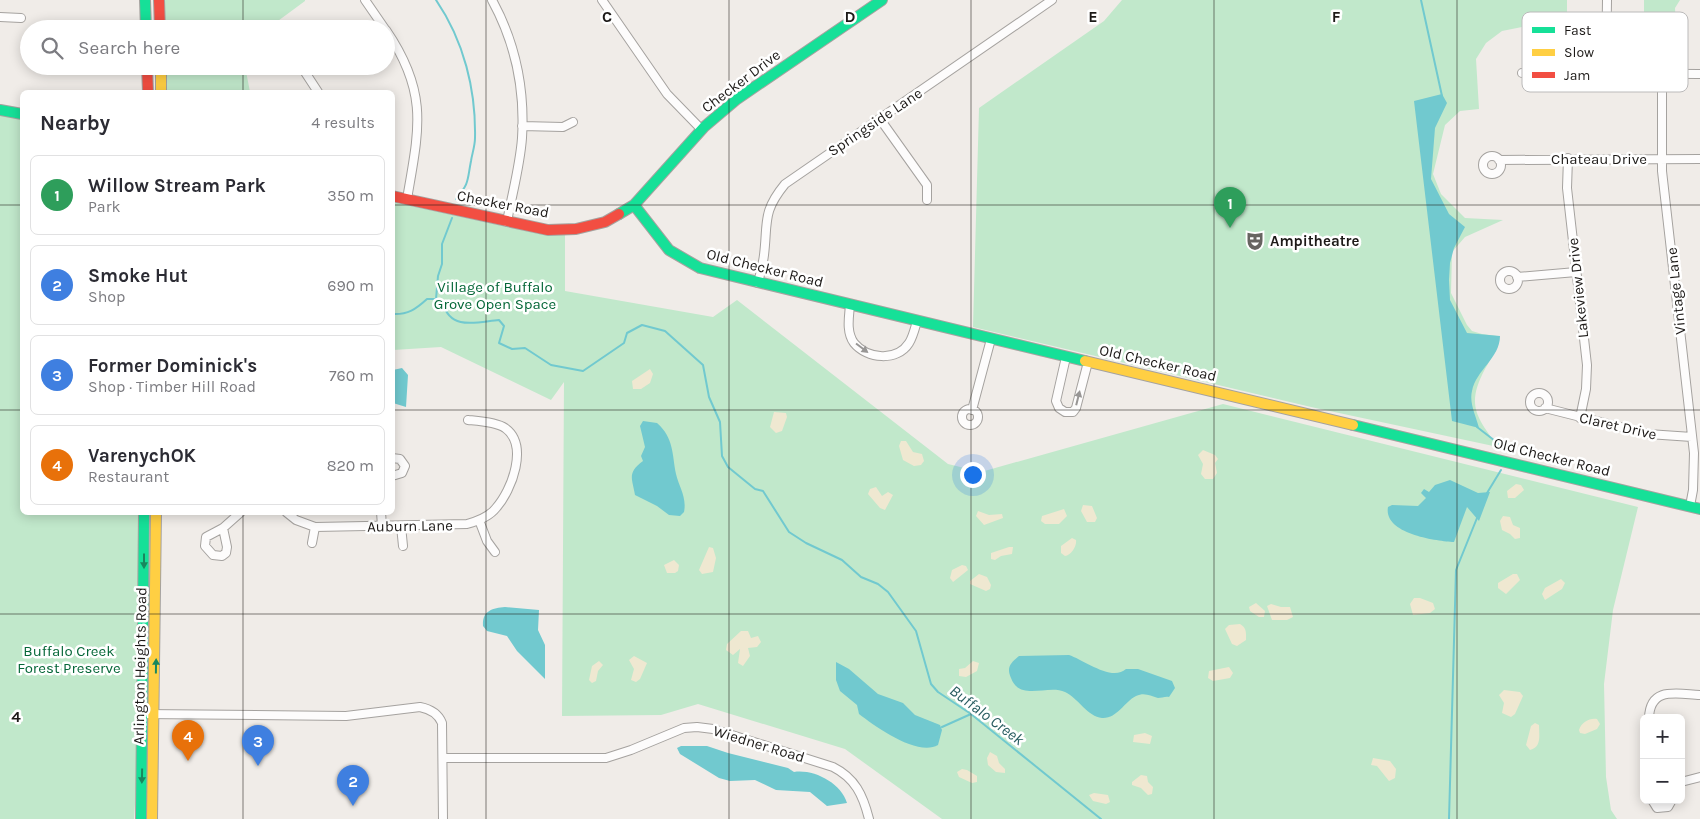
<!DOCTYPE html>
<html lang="en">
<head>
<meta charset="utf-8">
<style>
  :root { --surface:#fff; --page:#f2f2f3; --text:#2b2b33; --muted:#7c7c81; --line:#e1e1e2; --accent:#0f766e }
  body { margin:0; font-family:Karla,sans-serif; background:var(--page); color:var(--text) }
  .controls { position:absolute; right:15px; bottom:15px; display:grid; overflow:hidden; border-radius:8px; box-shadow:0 2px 12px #0003 }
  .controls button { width:45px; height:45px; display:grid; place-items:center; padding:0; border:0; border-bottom:1px solid var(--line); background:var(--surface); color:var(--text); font:25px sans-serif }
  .you { position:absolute; left:972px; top:474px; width:18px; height:18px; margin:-12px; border:4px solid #fff; border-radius:50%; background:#1a73e8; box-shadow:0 0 0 8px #1a73e833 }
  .badge { display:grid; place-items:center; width:32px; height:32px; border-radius:50%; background:var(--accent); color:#fff; font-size:16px; font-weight:700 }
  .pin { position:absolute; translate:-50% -41px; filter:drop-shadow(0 1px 2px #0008) }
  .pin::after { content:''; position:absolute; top:26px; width:18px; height:15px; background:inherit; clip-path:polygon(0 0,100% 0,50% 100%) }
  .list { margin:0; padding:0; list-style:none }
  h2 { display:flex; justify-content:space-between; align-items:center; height:65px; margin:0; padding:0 20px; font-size:21px }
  h2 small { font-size:16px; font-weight:400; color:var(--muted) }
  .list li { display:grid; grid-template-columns:32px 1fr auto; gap:15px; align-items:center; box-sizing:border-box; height:80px; margin:0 10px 10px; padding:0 10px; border:1px solid var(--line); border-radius:8px }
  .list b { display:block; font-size:19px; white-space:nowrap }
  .list p { margin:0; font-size:16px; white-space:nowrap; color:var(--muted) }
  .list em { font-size:16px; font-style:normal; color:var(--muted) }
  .icon { flex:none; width:28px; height:28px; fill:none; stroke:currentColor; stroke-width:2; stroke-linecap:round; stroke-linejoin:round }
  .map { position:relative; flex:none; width:1700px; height:819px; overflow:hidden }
  .search { position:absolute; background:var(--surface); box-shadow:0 2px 12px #0003; left:20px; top:20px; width:375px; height:55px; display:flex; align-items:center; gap:12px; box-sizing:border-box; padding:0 18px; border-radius:28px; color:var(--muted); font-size:19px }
  .panel { position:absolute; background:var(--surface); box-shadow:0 2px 12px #0003; left:20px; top:90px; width:375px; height:425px; border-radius:8px }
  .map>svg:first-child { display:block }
  .green { fill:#c1e8cb }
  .sand { fill:#efe8d1 }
  .water { fill:#71c9cf }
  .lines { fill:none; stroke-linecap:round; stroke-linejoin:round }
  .stream { stroke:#71c9cf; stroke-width:2 }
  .street-casing { stroke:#a5a29f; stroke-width:10 }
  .fast-casing { stroke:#a5a29f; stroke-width:12 }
  .slow-casing { stroke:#a5a29f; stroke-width:12 }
  .jam-casing { stroke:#a5a29f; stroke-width:12 }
  .street { stroke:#fdfcfc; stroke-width:8 }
  .fast { stroke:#16e098; stroke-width:10 }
  .slow { stroke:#ffcf43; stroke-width:10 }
  .jam { stroke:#f24e42; stroke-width:10 }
  .oneway { fill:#989695 }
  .oneway2 { fill:#19875e }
  .grid { fill:none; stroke:#1d1a18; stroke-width:1; stroke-opacity:0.55 }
  .labels { text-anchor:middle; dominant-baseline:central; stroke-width:5; stroke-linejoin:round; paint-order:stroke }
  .street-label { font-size:15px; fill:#1d1a18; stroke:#fff }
  .poi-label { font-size:15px; font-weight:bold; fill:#1d1a18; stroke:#fff; text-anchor:start }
  .park-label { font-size:15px; fill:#056738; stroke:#fff }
  .water-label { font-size:16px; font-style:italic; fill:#295d61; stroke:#fff }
  .key { fill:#fff; stroke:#bbbaba; stroke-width:1 }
  .key-label { font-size:14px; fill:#1d1a18 }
  .grid-label { font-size:16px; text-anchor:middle; font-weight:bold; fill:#1d1a18; stroke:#fff; stroke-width:5; stroke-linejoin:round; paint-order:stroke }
</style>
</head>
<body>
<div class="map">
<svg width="1700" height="819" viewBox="0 0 1700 819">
  <rect width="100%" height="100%" fill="#f0ece8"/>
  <path class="green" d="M165,0H305V1L267,29H165Z
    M1122,0H1567V34L1542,33L1541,68L1534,67L1536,29L1522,27L1502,31L1486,43L1476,59L1479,109L1460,111L1445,125L1433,174L1441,194L1465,218L1503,220L1465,237L1452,252L1451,293L1467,325L1472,331L1482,334L1497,336C1496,350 1492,357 1485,369C1466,405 1476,416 1498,447L1311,407L973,327L979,108L1104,21Z
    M1644,0H1680L1675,8L1678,69L1670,68L1669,34H1644Z
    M165,66H245L250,92H174L166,90Z
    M0,114L22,116V512L140,513L137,774L134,819H0Z
    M393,202L540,234L565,235V291L713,317L737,300L948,464L981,472L1223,404L1638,507L1613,610L1604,684L1606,777L1611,810L1617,819H942L845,749L698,704L661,715L562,716L564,382L551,400L441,347L393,350Z"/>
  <path class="sand" d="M650,369L653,374L650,383L641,389H633L632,381Z
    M774,412L786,413L787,417L782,431L776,433L770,427Z
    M901,441H906L913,452L922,454L924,461L921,465L914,466L903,460L899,446Z
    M1203,450L1215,455L1218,459L1215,463L1217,473L1213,479H1205L1201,474L1203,464L1198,455Z
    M1516,484L1521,485L1524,490L1515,498H1508L1507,491Z
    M876,487L882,496L888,492L893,495L885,510L880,508L868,494L870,489Z
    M1083,505L1092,506L1097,518L1095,522H1087L1081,511Z
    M1064,509L1067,516L1059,524H1045L1041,521L1042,516Z
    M978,511L989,515L1002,514L1003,518L984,525L976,516Z
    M1503,516L1510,517L1513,525L1520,528V538L1515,539L1510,534L1502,530L1500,521Z
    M1072,538L1076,540C1077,546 1071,555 1065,556L1061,553V546Z
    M709,547L713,548L716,558L713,572L702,574L699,570Z
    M1009,547H1013L1012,554L1001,556L995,560L991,559V553Z
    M674,560L679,565L678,571L675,573H667L664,565Z
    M962,565L966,566L968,570L953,582L950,578L952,570Z
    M979,574L987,577L991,585L990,589L986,591L970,584V581Z
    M1513,574H1517L1520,580L1506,594L1498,588V583Z
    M1561,579L1565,583L1562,589L1545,600L1542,594L1545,588Z
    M1414,598H1420L1433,603L1435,609L1430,613L1413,615L1410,604Z
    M1256,603L1265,611L1264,617H1259L1250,611L1249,607Z
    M1271,604L1281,607H1290L1293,617L1287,620H1272L1267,606Z
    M1240,624C1247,628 1246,633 1246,640L1237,646L1232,644L1225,629L1229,625Z
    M741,631H748L751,638L758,636L761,642L757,647L748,648L750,656L743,666L738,663L740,649L733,655L726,650L727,644Z
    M634,656L647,663L640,679L636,682L631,680L634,669L629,660Z
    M599,661L603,665L598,671L596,681L592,683L589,680L592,666Z
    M973,661L979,663L977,671L966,677L959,676V669L965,668Z
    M1229,667L1233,673L1230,678L1213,681L1208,678L1209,671Z
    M1504,690L1520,692L1523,696L1515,714L1511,717L1502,713L1504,703L1499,695Z
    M1597,719L1600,724L1597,729L1585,734L1580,733L1579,730C1582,722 1589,718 1597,719Z
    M1535,723L1539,725C1539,735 1542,747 1530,750L1526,745L1531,726Z
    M1145,733L1152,736L1150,744L1133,742L1134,735Z
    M990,752L997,756L999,763L1005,769V773L996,772L988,765L987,758Z
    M1373,758L1390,761L1396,769L1395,778L1389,781L1377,766L1371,765Z
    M962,769L967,770L977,776V782L972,783L959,777L957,772Z
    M1141,775L1147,776L1148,782L1153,787L1152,794L1148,795L1141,788L1132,785V782Z
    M1094,793L1108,795L1110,802L1106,804L1093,801L1089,795Z"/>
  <path class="water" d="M1442,94L1447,103L1435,128L1431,179L1449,214L1465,227L1454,248L1450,263L1449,280L1450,300L1467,333L1500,336C1500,358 1476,370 1472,391C1469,403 1476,416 1479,428L1452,421L1414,101Z
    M402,368L408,375L406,407L393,403V370Z
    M643,421L657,423C674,438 672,454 676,474C679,487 687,497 684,512L680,516L669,515L657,506L635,495C632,478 627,473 643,461L641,456L645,447L640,426Z
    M1450,480L1478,493L1490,492L1479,521L1467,507L1454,542C1437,541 1383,534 1388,507L1392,505L1418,506L1426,498L1421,493L1424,489L1429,492L1435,485Z
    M505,607L539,610L538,630L545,645V679L517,651L507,636L487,631L483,626C482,611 492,608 505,607Z
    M1069,655C1084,660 1112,682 1126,669H1138L1172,681L1175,688L1169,697C1166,696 1161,698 1158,698C1150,696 1145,692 1136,696C1124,702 1117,719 1102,718C1088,717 1078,698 1065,692C1048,684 1020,702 1011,678C1006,667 1011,663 1019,656Z
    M836,662L849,669L878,694L903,703L915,715L940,725L942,730L938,745C918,757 876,727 859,714L857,705L840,691L836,680Z
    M681,746H707L728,753L788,768L794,772C814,769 841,783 847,803L827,806L810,792L776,790L755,780L730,781L719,778L680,754L677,748Z"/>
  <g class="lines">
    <path class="stream" d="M436,0C464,41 476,90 475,138C475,146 472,154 471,161C467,181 470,182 456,199
      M1421,0L1442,96
      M436,299L438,276L442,264V244L452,218
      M392,314C408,315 416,309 427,299H436L443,303C450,331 477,322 499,320L504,326L499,343L512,349L525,348L551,365L583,371L624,343L627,333L642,325L665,331L703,365L709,397L720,422L722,456L728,467L755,489L763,491L789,532L806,543L842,560L861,577L878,584L888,592L916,631L931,684L938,692L971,714L1101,819
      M1477,427L1499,444
      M1487,493L1501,470
      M942,727L971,714
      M1449,819L1456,570L1477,518"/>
    <g class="street-casing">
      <path id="street" d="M365,0L385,29
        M492,0C515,42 525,90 522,138C520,166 512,194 507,222
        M602,0L667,94L702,130
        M0,17L21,18
        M386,30C429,93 419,129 407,199
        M301,66L318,92
        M1522,73L1700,74
        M1606,73L1607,0
        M1662,74V171L1694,453L1693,490L1690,506
        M880,119L927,185V200
        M522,126L563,127L573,122
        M1483 165a9 9 0 1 1 18 0a9 9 0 1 1-18 0Z
        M1568,158L1567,188L1587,365L1586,389L1580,418
        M1499,160L1700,159
        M1500 280a9 9 0 1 1 18 0a9 9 0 1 1-18 0Z
        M1517,277L1576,272
        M758,283C760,274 763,264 764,255C768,222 762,212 785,184L1052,0
        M850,305C849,317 846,332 854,343C867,359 897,362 909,343C913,337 915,328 917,321
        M1066,357L1056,401L1059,408L1065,412H1073L1076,408L1088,362
        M1530 402a9 9 0 1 1 18 0a9 9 0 1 1-18 0Z
        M1545,408L1648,434L1692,437
        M962 417a8 8 0 1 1 16 0a8 8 0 1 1-16 0Z
        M972,410L991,339
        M392,458L400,459L405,466L402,473L392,476
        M286,512L296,520L315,527L467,524C478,521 489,517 496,508C512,490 529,445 505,428C496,422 478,421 468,420
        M381,512L382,526
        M479,520L487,541L495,552
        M401,526L403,546
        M223,528L227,547L226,553L222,556L213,555L205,546L206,537L223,528L241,512
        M312,543L315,527
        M143,714L346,716L420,707C430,709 438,713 442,723L443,819
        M1649,718C1650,686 1677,694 1700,695
        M443,758H606L631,750L684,728L697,727L713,729L833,767C855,778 863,795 869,819
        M1681,782L1700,777
        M1652,800L1657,808L1668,807L1672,800"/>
    </g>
    <g class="fast-casing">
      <path id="fast" d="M145,0L146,29
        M0,110L22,114
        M634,205L669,250L700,268L1085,361
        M619,214L634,205L704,127L737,99L882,0
        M1353,425L1700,509
        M141,819L144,512"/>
    </g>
    <g class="slow-casing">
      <path id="slow" d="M161,66V92
        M1085,361L1353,425
        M152,819L156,512"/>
    </g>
    <g class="jam-casing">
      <path id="jam" d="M159,0L160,29
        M147,66L148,92
        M392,196L548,230L576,229L605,222L619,214"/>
    </g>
    <use href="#street" class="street"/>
    <use href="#fast" class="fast"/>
    <use href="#slow" class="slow"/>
    <use href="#jam" class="jam"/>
  </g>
  <defs><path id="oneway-solid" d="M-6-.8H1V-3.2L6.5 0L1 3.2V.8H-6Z" transform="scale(1.25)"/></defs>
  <g class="oneway">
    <use href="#oneway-solid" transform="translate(862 348) rotate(37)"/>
    <use href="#oneway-solid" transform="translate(1078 398) rotate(-76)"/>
  </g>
  <g class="oneway2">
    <use href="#oneway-solid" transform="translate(144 561) rotate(90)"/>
    <use href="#oneway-solid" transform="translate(156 666) rotate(-89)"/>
    <use href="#oneway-solid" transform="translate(142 776) rotate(91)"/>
  </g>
  <path class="grid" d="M243,0V29M486,0V819M729,0V819M971,0V819M1214,0V819M1457,0V819M243,66V92M0,205H22M392,205H1700M0,410H22M392,410H1700M243,512V819M0,614H1700"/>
  <defs>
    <g id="theatre-bare" transform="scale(1.5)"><path d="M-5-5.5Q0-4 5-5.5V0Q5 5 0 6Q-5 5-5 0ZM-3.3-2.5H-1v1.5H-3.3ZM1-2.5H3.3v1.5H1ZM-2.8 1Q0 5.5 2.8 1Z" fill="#676461" stroke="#fff" stroke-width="2.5" paint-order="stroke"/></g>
  </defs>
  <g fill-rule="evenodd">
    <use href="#theatre-bare" x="1255" y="241"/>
  </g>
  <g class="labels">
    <g class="street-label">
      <text transform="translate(741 81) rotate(-37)">Checker Drive</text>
      <text transform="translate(875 122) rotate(-34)">Springside Lane</text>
      <text x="1599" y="159">Chateau Drive</text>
      <text transform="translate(503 204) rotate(11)">Checker Road</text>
      <text transform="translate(765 268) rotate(14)">Old Checker Road</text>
      <text transform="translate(1578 288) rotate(-96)">Lakeview Drive</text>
      <text transform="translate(1676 291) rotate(-96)">Vintage Lane</text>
      <text transform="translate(1158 363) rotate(13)">Old Checker Road</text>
      <text transform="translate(1618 426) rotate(13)">Claret Drive</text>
      <text transform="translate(1552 457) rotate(14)">Old Checker Road</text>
      <text transform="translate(410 526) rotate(-1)">Auburn Lane</text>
      <text transform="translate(140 666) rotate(-89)">Arlington Heights Road</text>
      <text transform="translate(759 744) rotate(17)">Wiedner Road</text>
    </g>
    <g class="poi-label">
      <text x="1270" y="241">Ampitheatre</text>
    </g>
    <g class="park-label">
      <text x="495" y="287">Village of Buffalo<tspan x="495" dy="17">Grove Open Space</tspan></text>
      <text x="69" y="651">Buffalo Creek<tspan x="69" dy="17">Forest Preserve</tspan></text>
    </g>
    <g class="water-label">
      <text transform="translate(987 715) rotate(37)">Buffalo Creek</text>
    </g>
  </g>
  <rect x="1522" y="12" width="166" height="80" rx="8" class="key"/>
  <rect x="1532" y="27" width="23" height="6" fill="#16e098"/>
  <rect x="1532" y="49" width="23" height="7" fill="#ffcf43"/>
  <rect x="1532" y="72" width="23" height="6" fill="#f24e42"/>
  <g class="key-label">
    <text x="1564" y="35">Fast</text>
    <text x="1564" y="57">Slow</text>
    <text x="1564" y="80">Jam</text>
  </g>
  <g class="grid-label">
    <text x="607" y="22">C</text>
    <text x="850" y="22">D</text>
    <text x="1093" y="22">E</text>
    <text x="1336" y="22">F</text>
    <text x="16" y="722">4</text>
  </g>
</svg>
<div class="controls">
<button>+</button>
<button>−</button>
</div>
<div class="you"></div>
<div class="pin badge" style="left:1230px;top:228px;background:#2e9e5b">1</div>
<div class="pin badge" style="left:353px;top:806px;background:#3f7fe0">2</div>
<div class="pin badge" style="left:258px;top:766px;background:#3f7fe0">3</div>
<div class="pin badge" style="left:188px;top:761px;background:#e8710a">4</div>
<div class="search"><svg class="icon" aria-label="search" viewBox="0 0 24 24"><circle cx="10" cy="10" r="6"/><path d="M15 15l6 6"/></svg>Search here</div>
<section class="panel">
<h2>Nearby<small>4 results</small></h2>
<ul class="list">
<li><span class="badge" style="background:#2e9e5b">1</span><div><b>Willow Stream Park</b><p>Park</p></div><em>350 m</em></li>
<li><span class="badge" style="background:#3f7fe0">2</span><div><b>Smoke Hut</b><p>Shop</p></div><em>690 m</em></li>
<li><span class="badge" style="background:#3f7fe0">3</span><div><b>Former Dominick's</b><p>Shop · Timber Hill Road</p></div><em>760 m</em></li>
<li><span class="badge" style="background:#e8710a">4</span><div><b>VarenychOK</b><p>Restaurant</p></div><em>820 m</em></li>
</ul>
</section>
</div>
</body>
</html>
